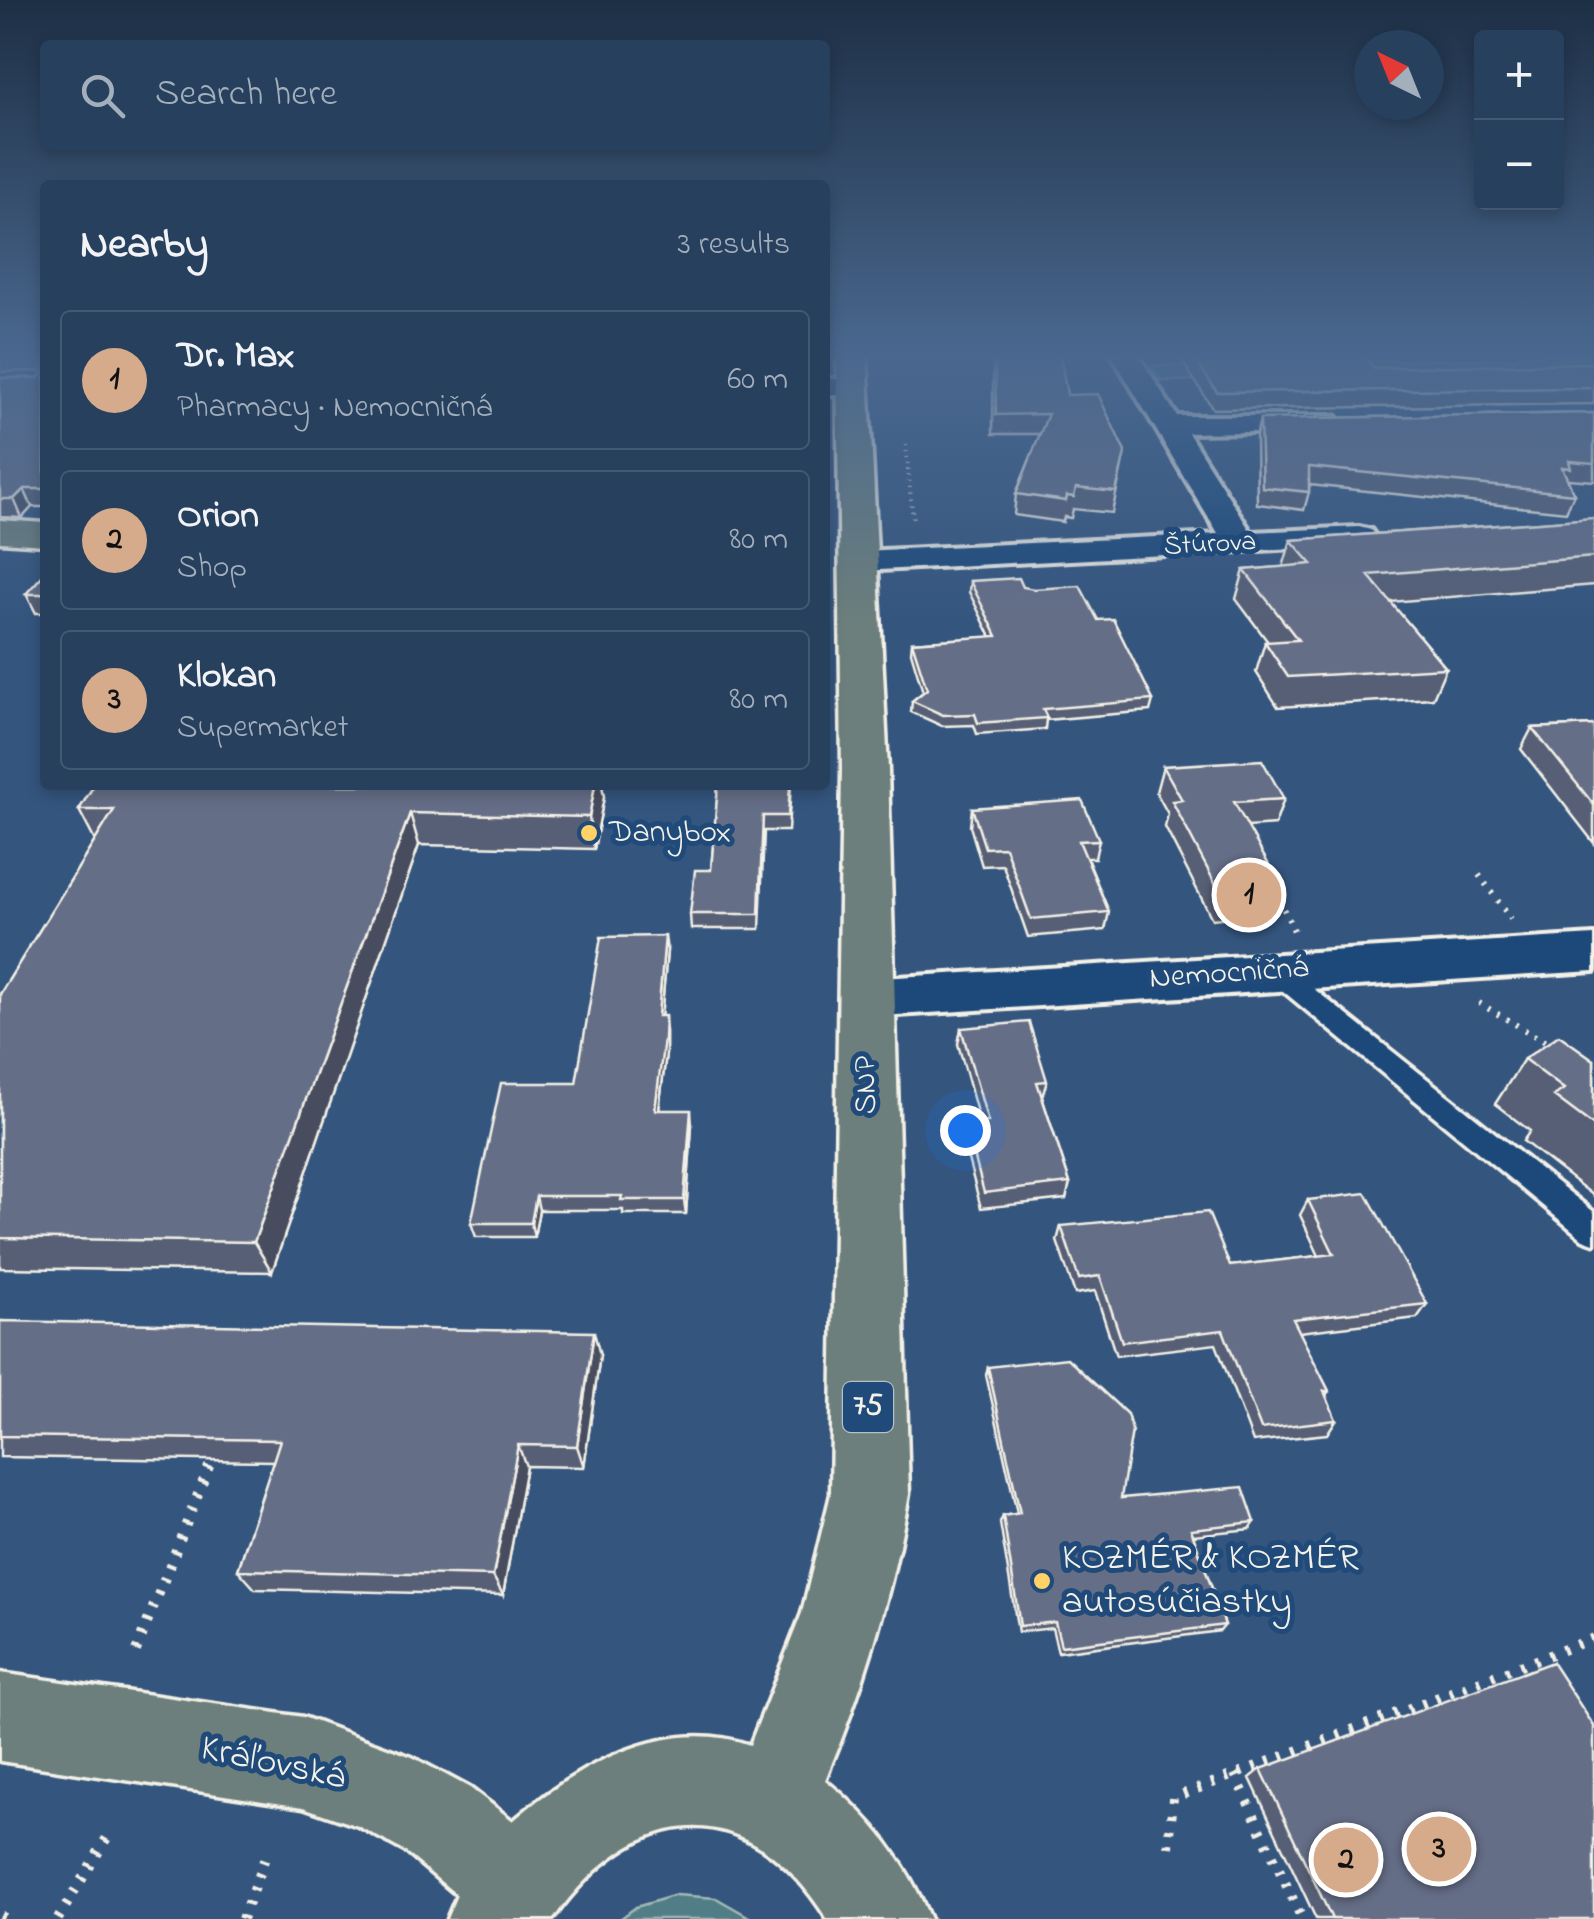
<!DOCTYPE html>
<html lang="en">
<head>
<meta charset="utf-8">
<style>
  :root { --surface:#27405e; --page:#334b67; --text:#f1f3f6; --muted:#a4afbc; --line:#435973; --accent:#d6ab8b }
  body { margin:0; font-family:"Indie Flower",sans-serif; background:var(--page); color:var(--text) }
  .controls { position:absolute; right:30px; top:30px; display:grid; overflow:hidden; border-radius:10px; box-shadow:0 5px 15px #0003 }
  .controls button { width:90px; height:90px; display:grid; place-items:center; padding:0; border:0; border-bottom:2px solid var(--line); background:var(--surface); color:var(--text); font:50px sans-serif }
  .compass { position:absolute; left:1354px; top:30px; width:90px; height:90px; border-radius:50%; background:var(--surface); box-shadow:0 5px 15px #0003; rotate:317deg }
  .you { position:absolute; left:965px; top:1130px; width:35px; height:35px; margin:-25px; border:8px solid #fff; border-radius:50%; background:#1a73e8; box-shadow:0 0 0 15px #1a73e833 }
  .badge { display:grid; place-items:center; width:65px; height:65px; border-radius:50%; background:var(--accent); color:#111; font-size:32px; font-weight:700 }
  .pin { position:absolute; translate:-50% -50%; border:5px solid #fff; box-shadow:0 2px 10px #0006 }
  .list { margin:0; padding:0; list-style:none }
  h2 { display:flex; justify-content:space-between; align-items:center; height:130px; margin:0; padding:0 40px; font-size:42px }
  h2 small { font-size:32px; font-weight:400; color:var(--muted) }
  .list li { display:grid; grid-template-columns:65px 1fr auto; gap:30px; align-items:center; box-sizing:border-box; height:140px; margin:0 20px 20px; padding:0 20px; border:2px solid var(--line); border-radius:10px }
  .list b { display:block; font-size:38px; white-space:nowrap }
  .list p { margin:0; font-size:32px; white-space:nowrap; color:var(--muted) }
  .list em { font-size:32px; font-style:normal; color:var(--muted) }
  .icon { flex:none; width:55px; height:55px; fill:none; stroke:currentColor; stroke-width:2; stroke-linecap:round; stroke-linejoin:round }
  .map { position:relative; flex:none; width:1594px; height:1919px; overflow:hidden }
  .search { position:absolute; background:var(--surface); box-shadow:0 5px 15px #0003; left:40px; top:40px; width:790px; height:110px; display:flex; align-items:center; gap:25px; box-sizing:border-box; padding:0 35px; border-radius:10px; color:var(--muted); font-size:38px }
  .panel { position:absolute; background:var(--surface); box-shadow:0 5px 15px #0003; left:40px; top:180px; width:790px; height:610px; border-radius:10px }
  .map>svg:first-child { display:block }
  .green { fill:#517e86; stroke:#a2b8b7; stroke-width:2.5 }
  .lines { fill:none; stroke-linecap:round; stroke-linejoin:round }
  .service-casing { stroke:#f4f1e8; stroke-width:7 }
  .minor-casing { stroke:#f4f1e8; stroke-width:8 }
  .primary-casing { stroke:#f4f1e8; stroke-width:7 }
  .path-far2 { stroke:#f4f1e8; stroke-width:4; stroke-dasharray:1 5; stroke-linecap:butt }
  .path-far1 { stroke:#f4f1e8; stroke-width:6; stroke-dasharray:2.5 8; stroke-linecap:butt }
  .path { stroke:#f4f1e8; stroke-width:10; stroke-dasharray:4 11; stroke-linecap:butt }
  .service { fill:#1f4a7a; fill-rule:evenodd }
  .minor { fill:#1f4a7a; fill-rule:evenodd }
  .primary { fill:#6c7f7c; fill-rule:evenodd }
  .wall { fill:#575f74; stroke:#f4f1e8; stroke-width:2.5 }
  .shaded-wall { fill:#474d5e; stroke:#f4f1e8; stroke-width:2.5 }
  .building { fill:#656e87; stroke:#f4f1e8; stroke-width:2.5 }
  .poi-dot { fill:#ffd166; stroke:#1f4a7a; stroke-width:4 }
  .labels { text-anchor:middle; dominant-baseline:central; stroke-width:10; stroke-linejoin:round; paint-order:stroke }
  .far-street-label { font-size:28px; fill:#f4f1e8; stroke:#1f4a7a }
  .shield { fill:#1f4a7a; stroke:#b4bfc7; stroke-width:2.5 }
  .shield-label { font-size:30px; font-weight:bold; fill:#f4f1e8 }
  .poi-label { font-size:32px; fill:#f4f1e8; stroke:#1f4a7a; text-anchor:start }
  .street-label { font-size:32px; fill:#f4f1e8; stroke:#1f4a7a }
  .near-poi-label { font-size:38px; fill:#f4f1e8; stroke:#1f4a7a; text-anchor:start }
  .near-street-label { font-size:38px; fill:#f4f1e8; stroke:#1f4a7a }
</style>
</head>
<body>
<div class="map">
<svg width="1594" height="1919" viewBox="0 0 1594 1919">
  <rect width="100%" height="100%" fill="#34557e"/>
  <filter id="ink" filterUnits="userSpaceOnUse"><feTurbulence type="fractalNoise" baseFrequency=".01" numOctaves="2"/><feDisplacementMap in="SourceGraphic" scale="20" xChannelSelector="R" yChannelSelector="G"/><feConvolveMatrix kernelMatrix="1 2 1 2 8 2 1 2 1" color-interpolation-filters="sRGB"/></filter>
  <g filter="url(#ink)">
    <path class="green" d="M1518,355H1594V372L1161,381L1152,366L1520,358Z
      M676,1895L716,1898L753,1919H620L636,1907Z"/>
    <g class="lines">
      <g class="service-casing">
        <path id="service" d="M1275,962L1284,965L1594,1212V1243L1583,1239L1266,977L1262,971L1266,965Z"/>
      </g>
      <g class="minor-casing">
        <path id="minor" d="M1112,355H1138L1177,416H1336L1341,422L1336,428L1326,431L1188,433L1251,532L1359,527L1371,530L1376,537L1371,544L861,571L849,568L844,561L849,554L861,551L1218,534Z
          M825,379H853L867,387L853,395H825Z
          M1594,935V971L865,1017L847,1011L839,998L847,985L865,979Z"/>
      </g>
      <g class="primary-casing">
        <path id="primary" d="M837,355H867L888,770L909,1494C892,1593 864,1687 825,1780C873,1818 907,1863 930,1919H827C747,1791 637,1801 553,1919H447L457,1895L406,1852L358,1826L303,1807L0,1761V1673L303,1717L412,1757L470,1788L513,1821C575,1767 665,1715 750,1745L802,1613L831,1494L842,770Z
          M0,520L45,523V545L0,542Z"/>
      </g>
      <path class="path-far2" d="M906,445L913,520"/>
      <path class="path-far1" d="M1479,875L1511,919
        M1275,890L1295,933
        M1479,1003L1554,1047"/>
      <path class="path" d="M136,1651L212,1459
        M1235,1774L1302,1919
        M1169,1847L1173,1798L1594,1638
        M0,1915L5,1919
        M58,1919L111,1831
        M242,1919L266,1855"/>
      <use href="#service" class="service"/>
      <use href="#minor" class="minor"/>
      <use href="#primary" class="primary"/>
    </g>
    <path class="wall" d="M0,355H45V507H32L22,518L0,517V378H38L42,374L41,371L0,372Z
      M993,355H1060L1067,395L1125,452L1112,513L1073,509L1071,518L1064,517L1063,522L1014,515L1016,494L1040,434H993Z
      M1178,355H1362L1374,368L1594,363V404L1213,409Z
      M1594,413V481L1567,479L1574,494L1566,512L1309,485V492L1304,510L1257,504L1256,436L1260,419Z
      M1594,518V585L1390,602L1446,668L1433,698L1278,707L1256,672L1265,642H1268L1236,599L1244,570L1283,567L1291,540Z
      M45,573V613H36L26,594Z
      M970,581L1023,587L1098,620L1153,700L1150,711L1046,720L1045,729L977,734L974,725L942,726L911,712L912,701L923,692L911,652L912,642L991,637L969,592Z
      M1594,725V843L1521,749L1532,728Z
      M1163,766L1284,799L1275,825L1247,827L1281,887L1271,913L1212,919L1165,827L1168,814L1156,792Z
      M94,785H602L604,797L594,849L419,845L272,1272L0,1268V994L95,841L79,810Z
      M714,785H791L788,831H764L760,929H691L690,914L711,870L718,787H714Z
      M972,808L1099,840L1095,858H1087L1109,912L1105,930L1028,937L1003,865L982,866L970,826Z
      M667,951L661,1016L666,1031V1054L659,1110L692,1125L686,1214H623V1210H539L534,1237H476L471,1223L576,1083Z
      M961,1028L1047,1081L1042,1097L1070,1183L1066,1199L981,1208L963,1140L966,1124L980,1123L958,1044Z
      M1524,1059L1594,1060V1196L1523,1141L1530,1131L1495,1104Z
      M1308,1200L1427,1304L1417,1318L1299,1332L1329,1391L1326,1395L1336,1420L1327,1434L1253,1442L1216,1344L1116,1356L1095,1291L1075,1294L1057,1241L1061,1226L1230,1266L1319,1256L1300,1215Z
      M0,1321L600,1355L584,1467L526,1466L503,1595L255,1589L238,1570L273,1461L0,1457Z
      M988,1367L1121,1498L1255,1522L1250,1529L1193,1535L1225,1625L1220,1631L1058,1652L1052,1628L1018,1632L1000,1523L1003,1516L1017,1513L986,1375Z
      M1261,1769L1594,1919H1316L1250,1778Z"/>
    <path class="shaded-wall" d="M24,489L32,507L22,518L14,499Z
      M595,785H602L604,797L594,849L589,817Z
      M410,813L419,845L272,1272L254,1242Z
      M665,936L667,951L660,1030L658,1016Z
      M665,1016L666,1031V1054L657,1125L655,1110Z
      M691,1110L692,1125L686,1214L684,1200Z
      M536,1196L539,1210L534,1237L531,1223Z
      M594,1332L600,1355L584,1467L577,1446Z
      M518,1445L526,1466L503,1595L493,1576Z"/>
    <path class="building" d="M38,355H45V489H24L14,499H0V378H38L42,374Z
      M995,355H1060L1067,395L1098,394L1125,452L1116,492L1076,488L1074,497L1067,496L1066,501L1016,494L1048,414L996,415Z
      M1192,355H1362L1374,368L1594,363V388L1217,392Z
      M1594,413V463L1569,461L1571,468L1562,467L1574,494L1309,467V492L1262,487L1260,419Z
      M1594,518V557L1368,575L1446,668L1288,677L1265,642L1298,640L1244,570L1312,564L1291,540Z
      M45,573V594H26Z
      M1019,578L1023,587L1034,589L1080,586L1098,620L1113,619L1153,700L1043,709L1047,718L978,723L975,714L943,715L912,701L927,689L912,642L997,636L970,581Z
      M1594,725V805L1532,728Z
      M1262,760L1284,799L1234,802L1281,887L1220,893L1172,801L1182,800L1163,766Z
      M94,785H595L589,817L410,813L254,1242L0,1238V994L114,810H79Z
      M718,785H790L788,816H763L759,914H690L695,870H711Z
      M1082,800L1099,840L1079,841L1109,912L1031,919L1005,847L985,848L972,808Z
      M665,936L658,1016H665L664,1039L655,1110H691L684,1200H621L622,1196H536L531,1223H471L501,1083H576L601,937Z
      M1029,1022L1047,1081L1037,1082L1070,1183L984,1193L966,1124L988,1122L961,1028Z
      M1559,1035L1594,1060V1126L1554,1096L1564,1089L1524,1059Z
      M1366,1193L1427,1304L1293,1319L1329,1391H1324L1336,1420L1261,1429L1223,1330L1122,1342L1100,1276L1079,1279L1061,1226L1208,1212L1230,1266L1334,1254L1308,1200Z
      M0,1321L594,1332L577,1446L518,1445L493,1576L238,1570L280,1440L0,1436Z
      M1067,1358L1127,1414L1132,1431L1121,1498L1243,1487L1255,1522L1191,1529L1225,1625L1061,1646L1055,1622L1020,1626L1003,1516L1020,1513L988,1367Z
      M1552,1662L1594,1726V1919H1332L1261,1769Z"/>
  </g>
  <linearGradient id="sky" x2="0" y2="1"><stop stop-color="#1d2f45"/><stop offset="0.57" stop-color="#4a688f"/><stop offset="1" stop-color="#4a688f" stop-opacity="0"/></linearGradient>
  <rect width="1594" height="624" fill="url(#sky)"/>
  <g class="poi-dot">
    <circle cx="589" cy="833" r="10"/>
    <circle cx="1042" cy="1581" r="10"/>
  </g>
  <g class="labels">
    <g class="far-street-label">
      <text transform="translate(1210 545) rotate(-3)">Štúrova</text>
    </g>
    <rect class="shield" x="843" y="1382" width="50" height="50" rx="8"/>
    <g class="shield-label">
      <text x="868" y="1407">75</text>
    </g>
    <g class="poi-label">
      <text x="609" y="833">Danybox</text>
    </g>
    <g class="street-label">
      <text transform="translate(1229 974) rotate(-4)">Nemocničná</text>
      <text transform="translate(867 1085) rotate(-91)">SNP</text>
    </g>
    <g class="near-poi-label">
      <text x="1062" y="1559">KOZMÉR &amp; KOZMÉR<tspan x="1062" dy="44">autosúčiastky</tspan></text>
    </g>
    <g class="near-street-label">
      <text transform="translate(273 1764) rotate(12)">Kráľovská</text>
    </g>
  </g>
</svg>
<div class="controls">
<button>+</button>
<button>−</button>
</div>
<svg class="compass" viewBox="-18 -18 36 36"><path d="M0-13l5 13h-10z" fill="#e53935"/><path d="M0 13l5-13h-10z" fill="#a4afbc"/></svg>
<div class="you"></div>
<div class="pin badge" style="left:1249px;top:895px">1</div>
<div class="pin badge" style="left:1346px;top:1860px">2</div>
<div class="pin badge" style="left:1439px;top:1849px">3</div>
<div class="search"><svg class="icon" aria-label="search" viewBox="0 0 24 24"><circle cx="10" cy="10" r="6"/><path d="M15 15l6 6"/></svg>Search here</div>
<section class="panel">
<h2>Nearby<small>3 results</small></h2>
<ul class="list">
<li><span class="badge">1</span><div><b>Dr. Max</b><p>Pharmacy · Nemocničná</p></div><em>60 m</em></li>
<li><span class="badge">2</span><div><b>Orion</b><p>Shop</p></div><em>80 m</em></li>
<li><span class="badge">3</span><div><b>Klokan</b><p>Supermarket</p></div><em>80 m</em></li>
</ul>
</section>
</div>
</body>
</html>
